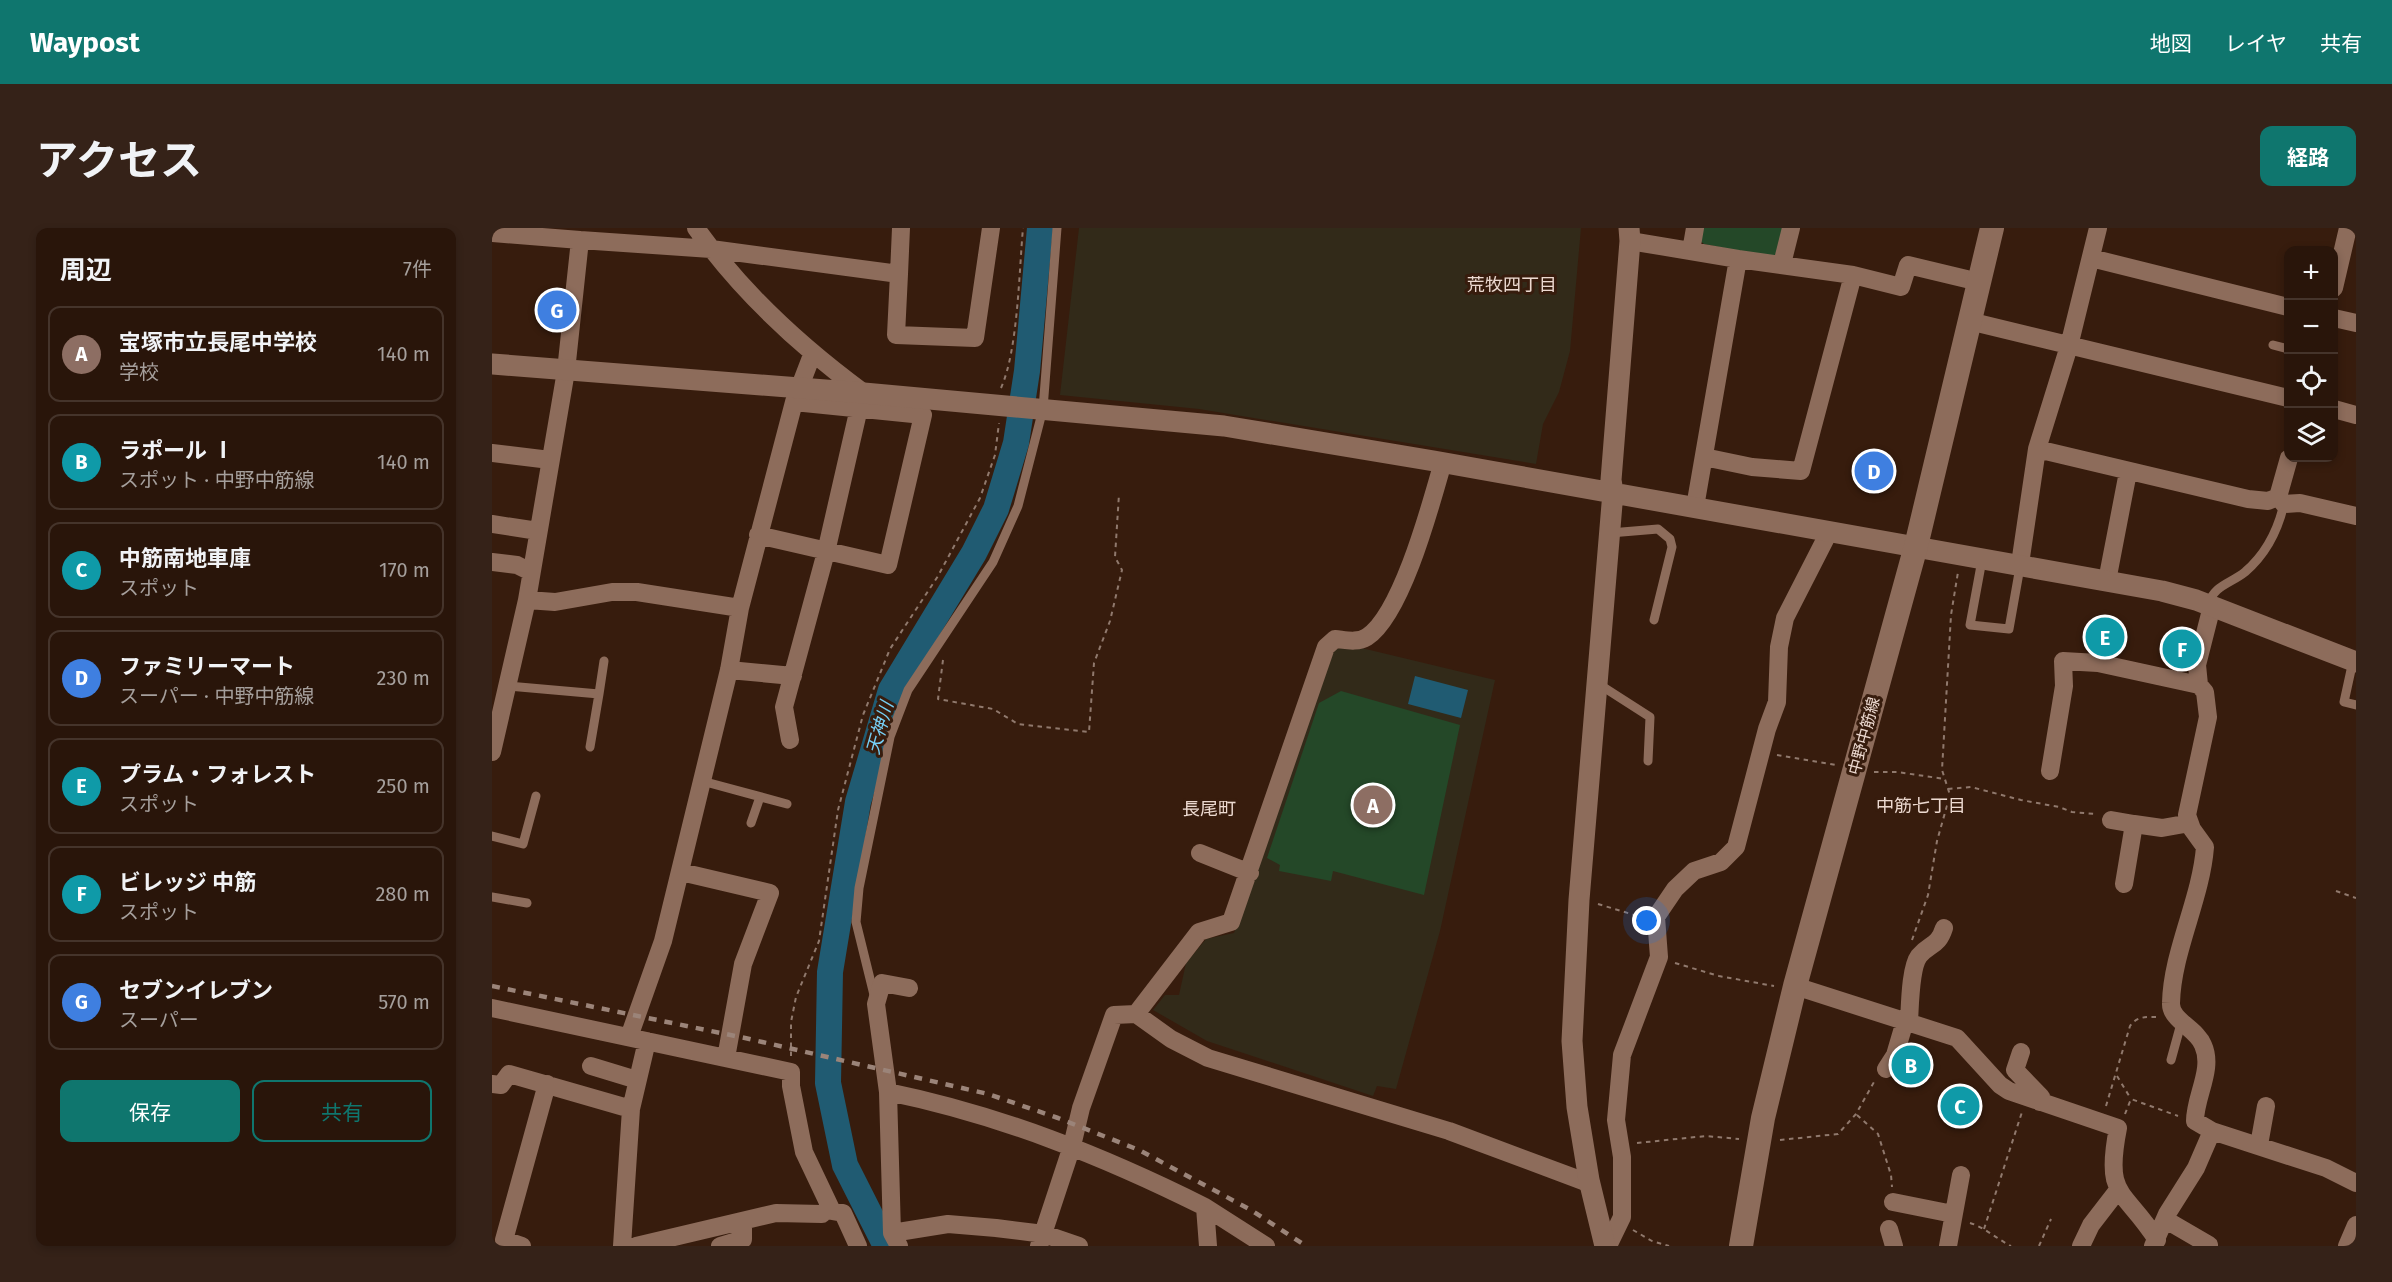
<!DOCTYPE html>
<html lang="ja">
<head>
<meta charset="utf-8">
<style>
  :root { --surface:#29150a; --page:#352218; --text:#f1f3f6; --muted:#a59f9c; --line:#45342b; --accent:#0f766e }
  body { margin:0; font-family:"Fira Sans","Noto Sans JP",sans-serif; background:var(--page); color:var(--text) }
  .controls { position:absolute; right:18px; top:18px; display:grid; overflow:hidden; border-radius:12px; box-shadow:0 3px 9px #0003 }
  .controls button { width:54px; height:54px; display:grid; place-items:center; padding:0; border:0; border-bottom:2px solid var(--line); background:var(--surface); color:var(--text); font:30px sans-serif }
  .you { position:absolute; left:1155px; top:693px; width:21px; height:21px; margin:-15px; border:4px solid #fff; border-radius:50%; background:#1a73e8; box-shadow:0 0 0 9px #1a73e833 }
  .badge { display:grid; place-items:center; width:39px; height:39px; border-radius:50%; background:var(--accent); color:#fff; font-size:20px; font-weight:700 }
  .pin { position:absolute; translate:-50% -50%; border:3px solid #fff; box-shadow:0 2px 6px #0006 }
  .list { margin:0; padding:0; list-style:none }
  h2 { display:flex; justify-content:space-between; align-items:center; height:78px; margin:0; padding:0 24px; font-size:26px }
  h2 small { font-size:20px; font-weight:400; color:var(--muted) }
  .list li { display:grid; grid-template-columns:39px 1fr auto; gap:18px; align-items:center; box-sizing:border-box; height:96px; margin:0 12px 12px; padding:0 12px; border:2px solid var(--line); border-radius:12px }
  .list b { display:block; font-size:22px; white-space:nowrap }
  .list p { margin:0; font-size:20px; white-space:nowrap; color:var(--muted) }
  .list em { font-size:20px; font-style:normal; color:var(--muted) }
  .actions { display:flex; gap:12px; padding:18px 24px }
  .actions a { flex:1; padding:14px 0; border:2px solid var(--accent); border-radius:12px; text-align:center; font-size:21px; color:var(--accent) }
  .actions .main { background:var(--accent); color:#fff }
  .icon { flex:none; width:33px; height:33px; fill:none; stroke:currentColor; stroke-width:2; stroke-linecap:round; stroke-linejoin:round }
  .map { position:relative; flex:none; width:1864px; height:1018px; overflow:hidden; border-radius:12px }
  header { display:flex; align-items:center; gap:36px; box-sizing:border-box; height:84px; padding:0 30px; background:var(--accent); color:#fff }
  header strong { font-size:28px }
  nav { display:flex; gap:33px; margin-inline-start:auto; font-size:21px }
  .intro { display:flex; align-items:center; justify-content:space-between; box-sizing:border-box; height:144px; padding:0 36px }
  h1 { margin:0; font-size:42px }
  .button { padding:15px 27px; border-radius:12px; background:var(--accent); color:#fff; font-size:21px; font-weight:700 }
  main { display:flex; gap:36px; padding:0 36px }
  aside { flex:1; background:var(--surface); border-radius:12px; box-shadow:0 3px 9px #0003 }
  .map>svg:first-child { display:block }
  .education { fill:#322a19 }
  .green { fill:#244828 }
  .water { fill:#205b72 }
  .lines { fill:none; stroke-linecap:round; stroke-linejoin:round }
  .river { stroke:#205b72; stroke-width:26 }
  .path { stroke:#90796d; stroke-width:2; stroke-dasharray:4.5 4.5; stroke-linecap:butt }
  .service { stroke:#8d6c5b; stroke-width:9 }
  .minor { stroke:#8d6c5b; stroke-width:18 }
  .tertiary { stroke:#8d6c5b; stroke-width:21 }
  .secondary { stroke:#8d6c5b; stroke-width:24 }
  .rail { stroke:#9b8479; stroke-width:4.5; stroke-dasharray:8 8; stroke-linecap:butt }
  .labels { text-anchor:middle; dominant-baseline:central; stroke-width:6; stroke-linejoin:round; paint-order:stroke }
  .street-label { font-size:16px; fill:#ecd9d0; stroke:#371c0d }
  .neighbourhood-label { font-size:18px; fill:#ecd9d0; stroke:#371c0d }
  .water-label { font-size:18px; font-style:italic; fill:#76cff4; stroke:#371c0d }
</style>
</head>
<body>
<header>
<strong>Waypost</strong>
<nav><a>地図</a><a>レイヤ</a><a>共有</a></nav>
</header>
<div class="intro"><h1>アクセス</h1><a class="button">経路</a></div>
<main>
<aside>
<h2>周辺<small>7件</small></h2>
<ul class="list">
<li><span class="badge" style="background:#8d6e63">A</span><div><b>宝塚市立長尾中学校</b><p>学校</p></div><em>140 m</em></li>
<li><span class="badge" style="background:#0f9aa8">B</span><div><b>ラポール Ⅰ</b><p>スポット · 中野中筋線</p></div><em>140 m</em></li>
<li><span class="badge" style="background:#0f9aa8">C</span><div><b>中筋南地車庫</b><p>スポット</p></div><em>170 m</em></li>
<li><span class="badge" style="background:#3f7fe0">D</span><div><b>ファミリーマート</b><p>スーパー · 中野中筋線</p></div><em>230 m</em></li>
<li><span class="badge" style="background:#0f9aa8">E</span><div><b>プラム・フォレスト</b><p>スポット</p></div><em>250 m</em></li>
<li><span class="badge" style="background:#0f9aa8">F</span><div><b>ビレッジ 中筋</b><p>スポット</p></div><em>280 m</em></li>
<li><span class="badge" style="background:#3f7fe0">G</span><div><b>セブンイレブン</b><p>スーパー</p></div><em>570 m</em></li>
</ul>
<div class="actions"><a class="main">保存</a><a>共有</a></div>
</aside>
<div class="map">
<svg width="1864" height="1018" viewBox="0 0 1864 1018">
  <rect width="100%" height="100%" fill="#371c0d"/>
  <path class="education" d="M587,0H1089L1078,123L1067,164L1051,196L1044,236L707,181L568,167Z
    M857,417L1003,452L948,703L904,861L885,858L881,868L715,813L661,782L673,767H687L694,735L714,711L742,705L842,422Z"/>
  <path class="green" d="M1209,0H1294L1282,30L1212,16L1207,12Z
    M849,463L968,497L932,667L841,643L839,653L787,643L788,637L775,630L827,475Z"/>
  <path class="water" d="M923,448L976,462L969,490L916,476Z"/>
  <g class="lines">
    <path class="river" d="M394,1018L353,937L336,855L338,744L366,574L399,462L482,325L504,281L524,215L535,143L548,0"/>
    <path class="path" d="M509,160C526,122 527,44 531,0
      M451,432L446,471L501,481L526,496L597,504L602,435L618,393L630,342L623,329L627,266
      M1285,527L1344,537
      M1382,544H1405L1453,551
      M1456,561L1479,559L1529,572L1567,579L1580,584L1603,586
      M1844,663L1864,670
      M1106,676L1149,689
      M1420,712L1436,667L1445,613L1458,567L1450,542L1459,387L1466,344
      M1183,735L1227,748L1282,758
      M299,828V794L304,769L327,713L346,582L371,487L398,421L446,348L488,270L503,227L507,195
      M1625,848L1639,871
      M1614,878L1638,798C1645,788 1654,789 1665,789
      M1633,886L1639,871L1686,888
      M1365,887L1386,906L1399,947L1400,959
      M1288,912L1346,906L1364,886L1382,854
      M1145,915L1214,908L1247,911
      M1478,995C1492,999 1505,1011 1519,1018
      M1492,1001L1530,884
      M1141,1002L1160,1013L1177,1018
      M1547,1018L1559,991"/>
    <path class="service" d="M1781,117L1796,121
      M1118,305L1166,301L1178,311L1180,319L1162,392
      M1490,332L1478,397L1517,401L1528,339
      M1716,377C1722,357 1738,356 1753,344C1774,326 1786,302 1792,276
      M1861,433L1852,474L1864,477
      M1105,455L1158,489L1156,533
      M16,458L107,466L112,433
      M98,519L107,466
      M210,553L295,576
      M259,595L268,569
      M0,608L31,616L44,568
      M0,669L35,675
      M383,771L364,694L367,660L398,509L416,462L501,334L526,278L551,181L565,0
      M1679,832L1690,792"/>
    <path class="minor" d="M204,0C250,65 308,118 372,165
      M0,5L88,12
      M1138,13L1246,31L1203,279
      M1199,23L1203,0
      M1599,30L1796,79
      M1246,31L1361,47L1409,59L1416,37L1487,54
      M1290,36L1299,0
      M407,46L404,107L483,110L499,0
      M1842,60L1856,0
      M1842,90L1864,95
      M1477,93L1796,170
      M320,127L302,174L248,380L145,364H120L63,374L35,372L74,143L88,12L219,21L407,46L409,0
      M1842,181L1864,187
      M1545,221L1756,271L1776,273L1786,269L1797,230
      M0,225L58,232
      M1212,229L1260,239L1309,243L1361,47
      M1786,269L1792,276L1808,275L1864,288
      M0,296L46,303
      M266,307L396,337L431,187L302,174
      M0,334L25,337L39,344
      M1528,336L1545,221L1577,118L1606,0
      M1615,353L1636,244
      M1720,378L1705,437L1707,457L1713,464L1716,489L1695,587L1700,601L1713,619C1709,671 1680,724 1679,775C1678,792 1705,801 1711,817C1722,841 1703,868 1703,893L1720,903L1834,940L1864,955
      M237,442L301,448
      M298,512L292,479L334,324L367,180
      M0,524L35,372
      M1558,543L1572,458L1571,433L1606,435L1707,457
      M1619,592L1642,596
      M708,625L758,645
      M189,644L278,665L251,736L234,830
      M1632,656L1642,596L1670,600L1698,595
      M1303,758L1465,810L1508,857L1517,863L1626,900C1612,971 1632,960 1665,1012
      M0,780L299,844V858L312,924L340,983L351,985L366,1018
      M644,786L679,811L716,830L957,903L1099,956
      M1417,794C1418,779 1418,740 1427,728C1438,715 1446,719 1452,700
      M137,809L171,713L237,442L248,380
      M1529,824L1523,842L1549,869L1548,874
      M99,838L145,852
      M1394,841L1403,827L1413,793
      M0,856L9,857L17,846L139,881L155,813
      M396,864C508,887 611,928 713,979
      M1767,917L1774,878
      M1401,974L1461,986
      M1674,992L1717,1017
      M1397,1001L1402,1018
      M400,1005L396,864L384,776L390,755L417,760
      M30,1018L12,1012L55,856
      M130,1018L139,881
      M144,1018L284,985L330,986
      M228,1018L251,1011V993
      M407,1018L400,1005L456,996L504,1000L552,1006L587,1018
      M547,1018L580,918L589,880L622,787L644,786L707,704L739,694L834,419L843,411C854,412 865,415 875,409C910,386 939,276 951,234
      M716,1018L713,979L774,1018
      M1116,1018L1130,989V929L1124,892L1130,827L1167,729L1164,689L1183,661L1202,643L1229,634L1244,619L1275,501L1285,474L1287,419L1293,390L1337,304
      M1456,1018L1469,947
      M1589,1018L1599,997L1626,962
      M1661,1018L1675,986L1704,940L1720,903
      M1855,1018L1864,997"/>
    <path class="tertiary" d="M0,136L372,165L732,198L942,233L1670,363L1704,372L1864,434
      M1113,1018L1097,952L1085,879L1080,813L1087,672L1121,264L1119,252L1138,13L1137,0"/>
    <path class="secondary" d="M1249,1018L1271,890L1303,758L1424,318L1500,0"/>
    <path class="rail" d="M0,758L253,810L496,866L566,890L647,922L759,982L814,1018"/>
  </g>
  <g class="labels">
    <g class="street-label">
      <text transform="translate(1372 508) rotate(-75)">中野中筋線</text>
    </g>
    <g class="neighbourhood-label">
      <text x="1020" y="57">荒牧四丁目</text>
      <text x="1429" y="578">中筋七丁目</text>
      <text x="717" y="581">長尾町</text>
    </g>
    <g class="water-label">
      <text transform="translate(388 500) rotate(-74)">天神川</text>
    </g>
  </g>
</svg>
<div class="controls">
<button>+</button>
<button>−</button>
<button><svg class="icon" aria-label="locate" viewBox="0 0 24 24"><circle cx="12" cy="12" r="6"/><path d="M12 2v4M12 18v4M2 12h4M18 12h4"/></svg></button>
<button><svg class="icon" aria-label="layers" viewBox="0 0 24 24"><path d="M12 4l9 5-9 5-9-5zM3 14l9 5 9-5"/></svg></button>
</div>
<div class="you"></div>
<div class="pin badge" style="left:881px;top:577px;background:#8d6e63">A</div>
<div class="pin badge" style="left:1419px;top:837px;background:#0f9aa8">B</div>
<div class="pin badge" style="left:1468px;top:878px;background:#0f9aa8">C</div>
<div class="pin badge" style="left:1382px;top:243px;background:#3f7fe0">D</div>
<div class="pin badge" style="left:1613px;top:409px;background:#0f9aa8">E</div>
<div class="pin badge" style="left:1690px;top:421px;background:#0f9aa8">F</div>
<div class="pin badge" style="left:65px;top:82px;background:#3f7fe0">G</div>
</div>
</main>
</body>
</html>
